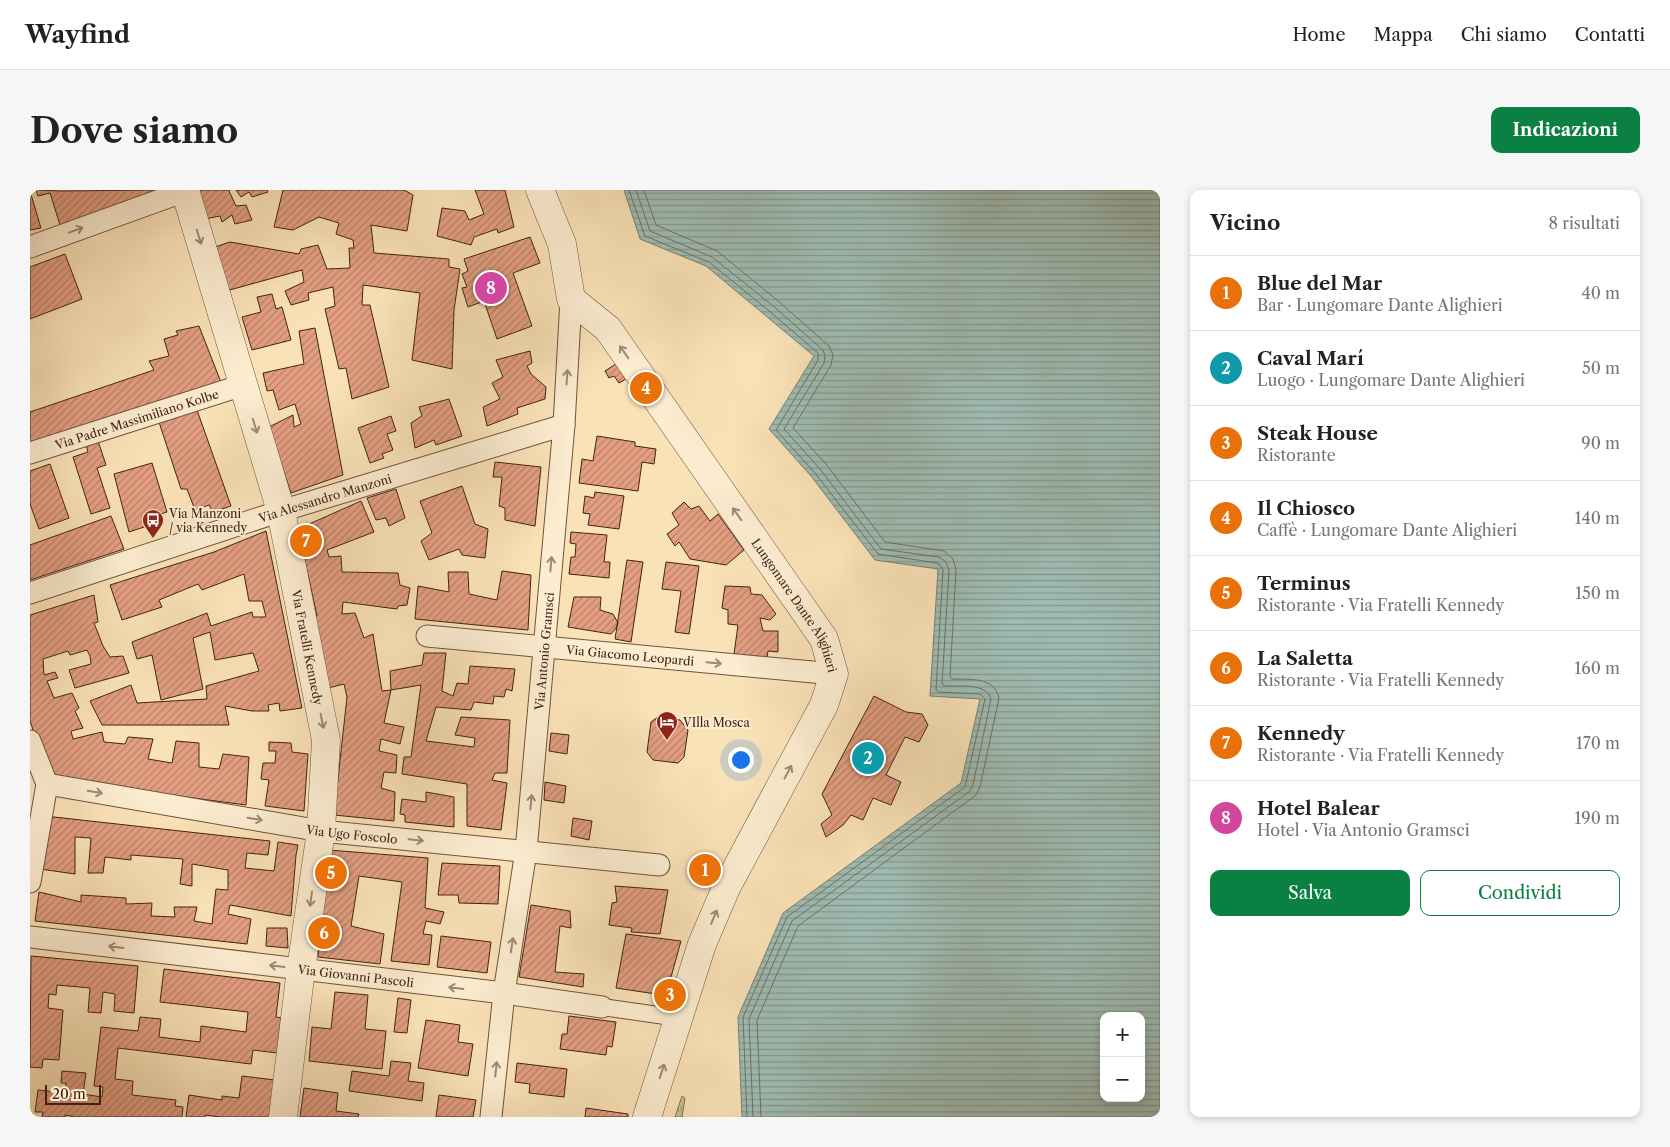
<!DOCTYPE html>
<html lang="it">
<head>
<meta charset="utf-8">
<style>
  :root { --surface:#fff; --page:#f6f6f6; --text:#222; --muted:#767676; --line:#e0e0e0; --accent:#0b8043 }
  body { margin:0; font-family:"Libre Caslon Text",serif; background:var(--page); color:var(--text) }
  .controls { position:absolute; right:15px; bottom:15px; display:grid; overflow:hidden; border-radius:10px; box-shadow:0 2px 8px #0003 }
  .controls button { width:45px; height:45px; display:grid; place-items:center; padding:0; border:0; border-bottom:1px solid var(--line); background:var(--surface); color:var(--text); font:25px sans-serif }
  .scale { position:absolute; left:15px; bottom:12px; width:56px; box-sizing:border-box; padding-left:5px; border:2px solid #412316; border-top:0; font-size:14px; line-height:18px; white-space:nowrap; color:#412316; -webkit-text-stroke:4px #fcecd0; paint-order:stroke }
  .you { position:absolute; left:710px; top:569px; width:18px; height:18px; margin:-12px; border:4px solid #fff; border-radius:50%; background:#1a73e8; box-shadow:0 0 0 8px #1a73e833 }
  .badge { display:grid; place-items:center; width:32px; height:32px; border-radius:50%; background:var(--accent); color:#fff; font-size:16px; font-weight:700 }
  .pin { position:absolute; translate:-50% -50%; border:2px solid #fff; box-shadow:0 1px 5px #0006 }
  .list { margin:0; padding:0; list-style:none }
  h2 { display:flex; justify-content:space-between; align-items:center; height:65px; margin:0; padding:0 20px; font-size:21px }
  h2 small { font-size:16px; font-weight:400; color:var(--muted) }
  .list li { display:grid; grid-template-columns:32px 1fr auto; gap:15px; align-items:center; box-sizing:border-box; height:75px; padding:0 20px; border-top:1px solid var(--line) }
  .list b { display:block; font-size:19px; white-space:nowrap }
  .list p { margin:0; font-size:16px; white-space:nowrap; color:var(--muted) }
  .list em { font-size:16px; font-style:normal; color:var(--muted) }
  .actions { display:flex; gap:10px; padding:15px 20px }
  .actions a { flex:1; padding:11px 0; border:1px solid var(--accent); border-radius:10px; text-align:center; font-size:18px; color:var(--accent) }
  .actions .main { background:var(--accent); color:#fff }
  .map { position:relative; flex:none; width:1130px; height:927px; overflow:hidden; border-radius:10px }
  header { display:flex; align-items:center; gap:30px; box-sizing:border-box; height:70px; padding:0 25px; background:var(--surface); border-bottom:1px solid var(--line) }
  header strong { font-size:24px }
  nav { display:flex; gap:28px; margin-inline-start:auto; font-size:18px }
  .intro { display:flex; align-items:center; justify-content:space-between; box-sizing:border-box; height:120px; padding:0 30px }
  h1 { margin:0; font-size:35px }
  .button { padding:12px 22px; border-radius:10px; background:var(--accent); color:#fff; font-size:18px; font-weight:700 }
  main { display:flex; gap:30px; padding:0 30px }
  aside { flex:1; background:var(--surface); border-radius:10px; box-shadow:0 2px 8px #0003 }
  .map>svg:first-child { display:block }
  .grass { fill:url(#grass-tufts); stroke:#827250 }
  .water { fill:url(#water-rules); stroke:#797f75; fill-rule:evenodd }
  .lines { fill:none; stroke-linecap:round; stroke-linejoin:round }
  .shore { stroke:#707065; stroke-width:1 }
  .building { fill:url(#building-hatch); stroke:#412316 }
  .pedestrian-casing { stroke:#6f533e; stroke-width:18 }
  .minor-casing { stroke:#6f533e; stroke-width:23 }
  .tertiary-casing { stroke:#6f533e; stroke-width:29 }
  .pedestrian { stroke:#fcecd0; stroke-width:16 }
  .minor { stroke:#fcecd0; stroke-width:21 }
  .tertiary { stroke:#fcecd0; stroke-width:28 }
  .oneway { stroke:#9e8873 }
  .labels { text-anchor:middle; dominant-baseline:central; stroke-width:4; stroke-linejoin:round; paint-order:stroke }
  .street-label { font-size:12px; fill:#412316; stroke:#fcecd0 }
  .poi-label { font-size:12px; fill:#412316; stroke:#fcecd0; text-anchor:start }
</style>
</head>
<body>
<header>
<strong>Wayfind</strong>
<nav><a>Home</a><a>Mappa</a><a>Chi siamo</a><a>Contatti</a></nav>
</header>
<div class="intro"><h1>Dove siamo</h1><a class="button">Indicazioni</a></div>
<main>
<div class="map">
<svg width="1130" height="927" viewBox="0 0 1130 927">
  <defs>
    <pattern id="grass-tufts" width="24" height="20" patternUnits="userSpaceOnUse" patternTransform="scale(1.25)"><rect width="24" height="20" fill="#c3c28b"/><path d="M3 7l-1-3M5 7V3M7 7l1-3M15 17l-1-3M17 17v-4M19 17l1-3" fill="none" stroke="#a9a677"/></pattern>
    <pattern id="water-rules" width="6" height="5" patternUnits="userSpaceOnUse" patternTransform="scale(1.25)"><rect width="6" height="5" fill="#9fbdb4"/><path d="M0 2.5h6" fill="none" stroke="#839991"/></pattern>
    <pattern id="building-hatch" width="6" height="6" patternUnits="userSpaceOnUse" patternTransform="scale(1.25)"><rect width="6" height="6" fill="#e49f82"/><path d="M-1 1l2-2M0 6l6-6M5 7l2-2" fill="none" stroke="#ba8169"/></pattern>
  </defs>
  <rect width="100%" height="100%" fill="#fae2b7"/>
  <filter id="stains"><feTurbulence type="fractalNoise" baseFrequency=".004" numOctaves="4"/><feColorMatrix values="0 0 0 0 .2 0 0 0 0 .09 0 0 0 0 .02 0 0 0 .5 -.17"/></filter>
  <radialGradient id="worn" r=".72"><stop offset=".6" stop-color="#630" stop-opacity="0"/><stop offset="1" stop-color="#630" stop-opacity=".3"/></radialGradient>
  <path class="grass" d="M652,906L655,908L652,927H645Z"/>
  <path class="water" d="M594,0H1130V927H712L708,827L753,723L931,593L950,509L900,506L908,379L845,370L781,286L739,239L784,166L676,76L610,49ZM1074,826H1111V908H1074Z"/>
  <g class="lines">
    <path class="shore" d="M599,0L615,46L679,72L738,120L788,163V170L746,240L785,283L848,364L907,373L911,376L913,380L906,500L908,502L950,504L955,509L935,597L757,727L713,827L717,927
      M606,0L620,41L682,67L742,115L793,160L795,166L794,173L754,239L790,279L851,359L909,367L916,372L919,380L912,494L915,496C929,497 956,492 961,509L943,595L940,601L762,731L719,829L723,927
      M614,0L626,35L687,61L747,110L799,156L803,165L801,175L763,238L796,274L855,352L914,361L923,369L926,380L920,487L922,489C940,490 964,486 969,508L950,597L946,605L768,736L727,830L731,927"/>
  </g>
  <path class="building" d="M6,0L32,1L125,0L112,9L30,35L20,3L8,6Z
    M164,0H200L199,1L206,16L216,15L222,30L205,34L202,25L192,32L190,26L175,29Z
    M206,0H237L238,2L222,7L219,2L211,7Z
    M253,0H374L383,5L377,41L341,35L344,63L419,69V77L430,79L424,120L422,179L382,170L390,103L333,95L332,115H340L359,197L322,209L316,178L309,179L295,119L305,116L303,97L278,103L279,110L261,115L255,101L274,92L272,80L196,101L179,59L200,52L269,64L271,59L288,55L297,79L320,78L319,58H324L323,50L306,44L309,33L289,27L263,40L244,37Z
    M445,0H475L484,37L468,43L467,39L444,47L441,55L407,46L412,18L435,21L439,30L454,24Z
    M0,1L11,38L0,40Z
    M500,47L510,73L483,83L502,136L467,149L454,111L438,117L432,98L437,97L432,84L438,81L434,69Z
    M35,64L52,109L0,129V77Z
    M242,104L246,119L252,117L261,150L222,160L212,127L231,122L227,107Z
    M169,136L192,195L0,257V222L124,180L119,171L139,166L134,149L148,145L146,141Z
    M285,138L313,285L261,303L239,237L263,225L264,237L271,234L265,214L249,220L243,200L237,201L233,183L274,174L269,141Z
    M500,161L502,173L497,176L501,184L516,197L515,209L487,218L488,224L457,236L453,217L470,209L462,193L473,187L466,170Z
    M586,174L596,189L589,193L584,186L579,188L575,181Z
    M419,209L432,246L406,255L404,250L385,258L381,233L392,226L389,217Z
    M167,220L201,316L183,322L179,315L165,320L157,299H151L129,232Z
    M361,226L366,241L357,244L363,260L352,264L354,268L340,273L328,238Z
    M567,246L605,252V256L626,259L624,274L612,272L608,301L549,293L552,269L563,271Z
    M68,251L76,275L67,278L80,318L61,324L43,267L58,262L56,255Z
    M465,272L511,277L505,336L475,330V318L469,316L472,287H463Z
    M122,273L137,322L121,327L123,334L99,342L84,284Z
    M20,274L39,328L9,339L0,314V281Z
    M432,296L445,334L458,339L455,368L432,365L429,359L399,370L391,351L402,343L390,311Z
    M366,299L375,328L359,336L356,328L346,330L337,308Z
    M565,302L594,306L589,339L558,335L560,324L553,323L555,306L564,308Z
    M331,311L344,342L297,360L299,367L311,366L312,382L368,383L370,395L380,398L377,415L368,416L367,419L313,412L312,424L325,423L334,448L343,444L352,501L361,500L354,533L374,537L370,554L351,549L349,561L367,565L366,583L354,582L351,598L365,602L364,631L304,625L317,507L314,494L298,498L282,427L287,426L268,339Z
    M654,312L661,319L669,316L680,331L688,324L714,360L696,375L660,369L649,352L645,356L637,344L649,335L642,323Z
    M81,326L94,359L0,390V355Z
    M236,341L272,518L250,521L249,513L238,515L239,521H222L195,516L199,535H72L60,511L101,495L107,513L177,509L176,496L229,481L223,463L185,470L180,442L163,448L173,499L131,510L122,465L107,469L102,452L177,423L181,436L222,422L223,427H236L232,411H219L214,384L172,400L168,394L129,410L132,417L92,430L80,395L184,362Z
    M541,342L577,345L574,372H580L579,388L539,384L541,367H545L546,354L540,353Z
    M597,370L613,372L601,452L585,449Z
    M636,372L669,376L659,444L645,442L651,401L632,399Z
    M472,381L501,385L498,440L385,429L388,396L419,402L418,382H438L439,404L467,410Z
    M695,396L720,397L721,404L732,405L746,424L740,430L730,428L733,441H748V462L738,461L737,468L704,464L708,435L698,434V420L692,418Z
    M64,405L68,432L64,433L73,456L80,467L93,466L99,483L45,498L39,480L61,474L60,466L57,460L40,465L38,461L13,469L14,485L25,482L28,488L17,491L24,508L42,503L49,518L45,521L53,538L41,541L43,549L72,542L74,552L95,554L98,547L123,549L118,569L142,573L146,551L169,553V577L189,579L193,564L219,567L216,615L20,589L0,531V425Z
    M544,407H571L570,420L583,424L588,433L586,438L581,444L538,437Z
    M394,463H416L412,501L423,506L427,493L438,494L440,476L485,479L482,501L476,499L474,507L464,506L463,514L444,512L441,520L406,517L396,551L444,557L445,548L425,545L431,527L480,530L477,583H465L462,590L477,593L471,640L437,636V594L372,584L374,567H381L391,495L361,500L360,481L392,475Z
    M844,506L876,522L892,524L898,535L889,552L875,547L856,585L871,592L861,615L843,608L833,630L821,625L813,635L796,647L791,634L802,625L792,604Z
    M628,527L650,530L658,540L654,567L648,573L623,570L617,562L621,532Z
    M521,543L539,545L537,564L519,561Z
    M239,552L261,553L262,562L278,564L274,621L235,616L239,590L231,589L233,573H245L246,561H239Z
    M515,592L536,596L534,613L514,610Z
    M396,602L424,607V637L375,632V625L370,624L372,609L396,612Z
    M15,626L240,651L238,665L217,663L215,678L244,681L248,652L268,655L266,665L261,726L200,715L198,724L221,729L217,754L5,731L9,702L51,712V705L96,708V714L122,713L121,726L145,727L144,717H167L164,731L182,734L186,699L198,700V680L162,674V696L150,694L153,669L101,665V670L75,667L73,683H58L61,648L45,647V684L10,679Z
    M543,628L562,631L559,650L541,646Z
    M299,660L398,668L395,718L414,722L410,734L396,731L393,744L402,745L399,775L361,771L372,692L329,686L321,736L354,744L350,774L288,767Z
    M669,670L683,672L680,690L666,688Z
    M412,673L470,676L468,714L429,713L428,705H408Z
    M585,696L638,700L630,744L601,742L602,738L579,735L582,713L587,712Z
    M501,715L540,721L541,738L530,736L525,782L554,784L553,797L489,787Z
    M237,738H257L258,758L236,756Z
    M596,744L651,751L638,798L626,804L586,798Z
    M411,746L461,752L457,783L407,777Z
    M1,766L108,776L104,823L84,821L85,804L73,802L71,823L58,822L60,798L27,795L26,805L19,804L18,818L33,820L29,870L13,869L12,878L0,877Z
    M134,779L250,793L246,827L251,828L247,863L223,860L221,874L88,858L85,889L103,891L102,905L146,910L145,916L153,917L152,927H45L35,925V927H12L13,922H5L8,900L35,903L36,893H31L32,881L56,883L53,904L72,907L73,897L64,896L71,837L108,841L110,827L131,829L129,847L170,852L171,836L216,842L218,822L130,812Z
    M305,802L338,805L335,839L356,841L352,879L279,871L282,837L301,839Z
    M368,808L381,810L377,843L364,842Z
    M539,826L586,832L582,857L577,856L576,865L530,859L532,844H537Z
    M396,830L430,835L428,852L443,854L438,886L388,878Z
    M361,871L381,873L378,891L394,893L392,911L319,901L322,881L359,886Z
    M487,873L537,879L534,907L499,903L500,894L485,892Z
    M212,886L245,890L241,927H191L175,925V927H156L159,905L192,910V906L209,908Z
    M274,898L308,903L306,921L329,924L328,927H270Z
    M409,905L446,910L443,927H406Z
    M556,918L598,924V927H555Z"/>
  <g class="lines">
    <g class="pedestrian-casing">
      <path id="pedestrian" d="M572,817L649,828"/>
    </g>
    <g class="minor-casing">
      <g id="minor">
        <path d="M0,57L155,1"/>
        <path id="s1" d="M0,263L213,195"/>
        <path id="s2" d="M0,403L251,321L534,235"/>
        <path id="s3" d="M397,446L804,484"/>
        <path d="M0,551L17,594L0,692"/>
        <path id="s4" d="M17,594L291,641L629,675"/>
        <path id="s5" d="M0,747L474,803L572,817"/>
        <path id="s6" d="M461,927L474,803L496,661L534,235L541,109"/>
      </g>
    </g>
    <g class="tertiary-casing">
      <g id="tertiary">
        <path id="s7" d="M155,0L251,321L296,550L291,641L271,779L253,927"/>
        <path id="s8" d="M510,0L532,54L541,109L578,139L794,449L804,484L794,515L696,698L672,754L617,927"/>
      </g>
    </g>
    <use href="#pedestrian" class="pedestrian"/>
    <use href="#minor" class="minor"/>
    <use href="#tertiary" class="tertiary"/>
  </g>
  <defs><path id="oneway-shaft" d="M-6 0H5M1.5-3L5.5 0L1.5 3" fill="none" stroke-width="1.6" stroke-linecap="round" stroke-linejoin="round" transform="scale(1.25)"/></defs>
  <g class="oneway">
    <use href="#oneway-shaft" transform="translate(46 40) rotate(-20)"/>
    <use href="#oneway-shaft" transform="translate(169 47) rotate(73)"/>
    <use href="#oneway-shaft" transform="translate(594 162) rotate(-125)"/>
    <use href="#oneway-shaft" transform="translate(537 187) rotate(-86)"/>
    <use href="#oneway-shaft" transform="translate(225 236) rotate(73)"/>
    <use href="#oneway-shaft" transform="translate(707 324) rotate(-125)"/>
    <use href="#oneway-shaft" transform="translate(521 374) rotate(-85)"/>
    <use href="#oneway-shaft" transform="translate(684 473) rotate(5)"/>
    <use href="#oneway-shaft" transform="translate(292 531) rotate(79)"/>
    <use href="#oneway-shaft" transform="translate(758 582) rotate(-62)"/>
    <use href="#oneway-shaft" transform="translate(65 602) rotate(10)"/>
    <use href="#oneway-shaft" transform="translate(501 612) rotate(-85)"/>
    <use href="#oneway-shaft" transform="translate(225 629) rotate(10)"/>
    <use href="#oneway-shaft" transform="translate(386 650) rotate(6)"/>
    <use href="#oneway-shaft" transform="translate(281 709) rotate(98)"/>
    <use href="#oneway-shaft" transform="translate(684 727) rotate(-67)"/>
    <use href="#oneway-shaft" transform="translate(482 755) rotate(-81)"/>
    <use href="#oneway-shaft" transform="translate(86 757) rotate(-173)"/>
    <use href="#oneway-shaft" transform="translate(247 776) rotate(-173)"/>
    <use href="#oneway-shaft" transform="translate(426 798) rotate(-173)"/>
    <use href="#oneway-shaft" transform="translate(466 879) rotate(-84)"/>
    <use href="#oneway-shaft" transform="translate(632 881) rotate(-72)"/>
  </g>
  <defs>
    <g id="bus-pin" transform="scale(1.125)"><path d="M0 17L-7.5 6A9.5 9.5 0 1 1 7.5 6Z" fill="#8f2418" stroke="#fcecd0"/><path d="M-5-6H5V4H4V6H2V4H-2V6H-4V4H-5ZM-3.5-4V0h7V-4ZM-3.5 1.2v1.5H-2V1.2ZM2 1.2v1.5H3.5V1.2Z" fill="#fff"/></g>
    <g id="hotel-pin" transform="scale(1.125)"><path d="M0 17L-7.5 6A9.5 9.5 0 1 1 7.5 6Z" fill="#8f2418" stroke="#fcecd0"/><path d="M-6-4.5h1.5V1H6V5H4.5V3h-9V5H-6ZM-4 0a1.8 1.8 0 1 1 3.6 0ZM.5 0V-2.5h3Q6-2.5 6 0Z" fill="#fff"/></g>
  </defs>
  <g fill-rule="evenodd">
    <use href="#bus-pin" x="123" y="330"/>
    <use href="#hotel-pin" x="637" y="532"/>
  </g>
  <g class="labels">
    <g class="street-label">
      <text stroke="none"><textPath href="#s1" startOffset="112">Via Padre Massimiliano Kolbe</textPath></text>
      <text stroke="none"><textPath href="#s2" startOffset="310">Via Alessandro Manzoni</textPath></text>
      <text stroke="none"><textPath href="#s8" startOffset="496">Lungomare Dante Alighieri</textPath></text>
      <text stroke="none"><textPath href="#s7" startOffset="474">Via Fratelli Kennedy</textPath></text>
      <text stroke="none"><textPath href="#s6" startOffset="469">Via Antonio Gramsci</textPath></text>
      <text stroke="none"><textPath href="#s3" startOffset="204">Via Giacomo Leopardi</textPath></text>
      <text stroke="none"><textPath href="#s4" startOffset="309">Via Ugo Foscolo</textPath></text>
      <text stroke="none"><textPath href="#s5" startOffset="328">Via Giovanni Pascoli</textPath></text>
    </g>
    <g class="poi-label">
      <text x="139" y="323">Via Manzoni<tspan x="139" dy="14">/ via Kennedy</tspan></text>
      <text x="653" y="532">VIlla Mosca</text>
    </g>
  </g>
  <rect width="100%" height="100%" filter="url(#stains)"/>
  <rect width="100%" height="100%" fill="url(#worn)"/>
</svg>
<div class="controls">
<button>+</button>
<button>−</button>
</div>
<div class="scale">20 m</div>
<div class="you"></div>
<div class="pin badge" style="left:675px;top:680px;background:#e8710a">1</div>
<div class="pin badge" style="left:838px;top:568px;background:#0f9aa8">2</div>
<div class="pin badge" style="left:640px;top:805px;background:#e8710a">3</div>
<div class="pin badge" style="left:616px;top:198px;background:#e8710a">4</div>
<div class="pin badge" style="left:301px;top:683px;background:#e8710a">5</div>
<div class="pin badge" style="left:294px;top:743px;background:#e8710a">6</div>
<div class="pin badge" style="left:276px;top:351px;background:#e8710a">7</div>
<div class="pin badge" style="left:461px;top:98px;background:#d1479c">8</div>
</div>
<aside>
<h2>Vicino<small>8 risultati</small></h2>
<ul class="list">
<li><span class="badge" style="background:#e8710a">1</span><div><b>Blue del Mar</b><p>Bar · Lungomare Dante Alighieri</p></div><em>40 m</em></li>
<li><span class="badge" style="background:#0f9aa8">2</span><div><b>Caval Marí</b><p>Luogo · Lungomare Dante Alighieri</p></div><em>50 m</em></li>
<li><span class="badge" style="background:#e8710a">3</span><div><b>Steak House</b><p>Ristorante</p></div><em>90 m</em></li>
<li><span class="badge" style="background:#e8710a">4</span><div><b>Il Chiosco</b><p>Caffè · Lungomare Dante Alighieri</p></div><em>140 m</em></li>
<li><span class="badge" style="background:#e8710a">5</span><div><b>Terminus</b><p>Ristorante · Via Fratelli Kennedy</p></div><em>150 m</em></li>
<li><span class="badge" style="background:#e8710a">6</span><div><b>La Saletta</b><p>Ristorante · Via Fratelli Kennedy</p></div><em>160 m</em></li>
<li><span class="badge" style="background:#e8710a">7</span><div><b>Kennedy</b><p>Ristorante · Via Fratelli Kennedy</p></div><em>170 m</em></li>
<li><span class="badge" style="background:#d1479c">8</span><div><b>Hotel Balear</b><p>Hotel · Via Antonio Gramsci</p></div><em>190 m</em></li>
</ul>
<div class="actions"><a class="main">Salva</a><a>Condividi</a></div>
</aside>
</main>
</body>
</html>
